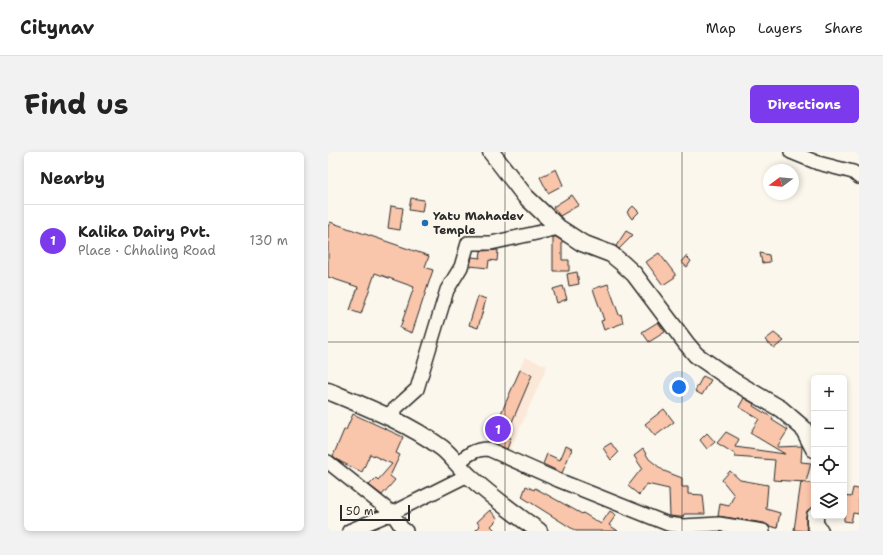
<!DOCTYPE html>
<html lang="en">
<head>
<meta charset="utf-8">
<style>
  :root { --surface:#fff; --page:#f2f2f2; --text:#222; --muted:#767676; --line:#e0e0e0; --accent:#7c3aed }
  body { margin:0; font-family:"Shantell Sans",sans-serif; background:var(--page); color:var(--text) }
  .controls { position:absolute; right:12px; bottom:12px; display:grid; overflow:hidden; border-radius:6px; box-shadow:0 2px 6px #0003 }
  .controls button { width:36px; height:36px; display:grid; place-items:center; padding:0; border:0; border-bottom:1px solid var(--line); background:var(--surface); color:var(--text); font:20px sans-serif }
  .compass { position:absolute; left:435px; top:12px; width:36px; height:36px; border-radius:50%; background:var(--surface); box-shadow:0 2px 6px #0003; rotate:254deg }
  .scale { position:absolute; left:12px; bottom:10px; width:70px; box-sizing:border-box; padding-left:4px; border:2px solid #2b2b2b; border-top:0; font-size:11px; line-height:14px; white-space:nowrap; color:#2b2b2b; -webkit-text-stroke:3px #fbf7ec; paint-order:stroke }
  .you { position:absolute; left:351px; top:235px; width:14px; height:14px; margin:-10px; border:3px solid #fff; border-radius:50%; background:#1a73e8; box-shadow:0 0 0 6px #1a73e833 }
  .badge { display:grid; place-items:center; width:26px; height:26px; border-radius:50%; background:var(--accent); color:#fff; font-size:13px; font-weight:700 }
  .pin { position:absolute; translate:-50% -50%; border:2px solid #fff; box-shadow:0 1px 4px #0006 }
  .list { margin:0; padding:0; list-style:none }
  h2 { display:flex; justify-content:space-between; align-items:center; height:52px; margin:0; padding:0 16px; font-size:17px }
  h2 small { font-size:13px; font-weight:400; color:var(--muted) }
  .list li { display:grid; grid-template-columns:26px 1fr auto; gap:12px; align-items:center; box-sizing:border-box; height:72px; padding:0 16px; border-top:1px solid var(--line) }
  .list b { display:block; font-size:15px; white-space:nowrap }
  .list p { margin:0; font-size:13px; white-space:nowrap; color:var(--muted) }
  .list em { font-size:13px; font-style:normal; color:var(--muted) }
  .icon { flex:none; width:22px; height:22px; fill:none; stroke:currentColor; stroke-width:2; stroke-linecap:round; stroke-linejoin:round }
  .map { position:relative; flex:none; width:531px; height:379px; overflow:hidden; border-radius:6px }
  header { display:flex; align-items:center; gap:24px; box-sizing:border-box; height:56px; padding:0 20px; background:var(--surface); border-bottom:1px solid var(--line) }
  header strong { font-size:19px }
  nav { display:flex; gap:22px; margin-inline-start:auto; font-size:14px }
  .intro { display:flex; align-items:center; justify-content:space-between; box-sizing:border-box; height:96px; padding:0 24px }
  h1 { margin:0; font-size:28px }
  .button { padding:10px 18px; border-radius:6px; background:var(--accent); color:#fff; font-size:14px; font-weight:700 }
  main { display:flex; gap:24px; padding:0 24px }
  aside { flex:1; background:var(--surface); border-radius:6px; box-shadow:0 2px 6px #0003 }
  .map>svg:first-child { display:block }
  .built { fill:#fbe8d8 }
  .building { fill:#fac6ab; stroke:#2b2b2b }
  .lines { fill:none; stroke-linecap:round; stroke-linejoin:round }
  .minor-casing { stroke:#2b2b2b; stroke-width:16 }
  .major-casing { stroke:#2b2b2b; stroke-width:19 }
  .minor { stroke:#fbf7ec; stroke-width:13 }
  .major { stroke:#fbf7ec; stroke-width:16 }
  .grid { fill:none; stroke:#2b2b2b; stroke-width:1; stroke-opacity:0.55 }
  .poi-dot { fill:#1f6fb2; stroke:#fbf7ec; stroke-width:1.5 }
  .labels { text-anchor:middle; dominant-baseline:central; stroke-width:3.5; stroke-linejoin:round; paint-order:stroke }
  .poi-label { font-size:12px; font-weight:bold; fill:#2b2b2b; stroke:#fbf7ec; text-anchor:start }
</style>
</head>
<body>
<header>
<strong>Citynav</strong>
<nav><a>Map</a><a>Layers</a><a>Share</a></nav>
</header>
<div class="intro"><h1>Find us</h1><a class="button">Directions</a></div>
<main>
<aside>
<h2>Nearby<small></small></h2>
<ul class="list">
<li><span class="badge">1</span><div><b>Kalika Dairy Pvt.</b><p>Place · Chhaling Road</p></div><em>130 m</em></li>
</ul>
</aside>
<div class="map">
<svg width="531" height="379" viewBox="0 0 531 379">
  <rect width="100%" height="100%" fill="#fbf7ec"/>
  <filter id="ink" filterUnits="userSpaceOnUse"><feTurbulence type="fractalNoise" baseFrequency=".025" numOctaves="2"/><feDisplacementMap in="SourceGraphic" scale="8" xChannelSelector="R" yChannelSelector="G"/><feConvolveMatrix kernelMatrix="1 2 1 2 8 2 1 2 1" color-interpolation-filters="sRGB"/></filter>
  <g filter="url(#ink)">
    <path class="built" d="M197,205L219,214L182,299L160,290Z"/>
    <path class="building" d="M228,17L235,33L220,41L212,25Z
      M244,43L251,53L232,64L225,55Z
      M83,46L96,48L94,60L81,58Z
      M63,54L75,56L72,78L60,76Z
      M305,54L311,60L304,67L299,60Z
      M2,70L101,104L97,115L105,118L84,181L72,176L86,135L47,121L33,162L22,158L30,135L0,125V75Z
      M298,79L305,83L291,97L288,94Z
      M225,85H228L234,89V108H241V119H225Z
      M170,98L169,109L161,108L160,116L142,114L144,105L152,106L153,99Z
      M331,101L347,122V125L335,133L318,110Z
      M432,101L441,103L442,110L434,111Z
      M358,104L363,109L359,115L353,110Z
      M249,120L251,132L241,134L239,122Z
      M280,132L291,163L293,162L295,171L276,178L273,169L276,168L265,137Z
      M235,134L239,147L229,151L225,137Z
      M150,144L158,147L150,176L141,173Z
      M330,170L337,180L321,190L314,180Z
      M446,181L456,189L446,196L437,188Z
      M192,218L204,223L178,284L183,286L179,297L161,289Z
      M375,224L383,228L374,243L367,239Z
      M416,246L426,252L425,254L445,266L444,268L460,278L449,295L474,294L473,310L483,311L478,330L445,328L447,308L407,305V302L389,291L398,280L411,287L407,295L457,302L422,281L431,267L411,255Z
      M336,257L346,270L327,284L317,272Z
      M25,262L75,285L68,301L72,303L62,324L67,328L54,343L41,333L48,326L50,328L64,312L42,302L34,320L13,310L5,304L16,278H18Z
      M379,281L387,290L379,297L372,288Z
      M283,291L290,301L283,308L275,296Z
      M238,294L244,297L234,321L215,312L219,302L232,308Z
      M315,297L321,307L336,319L354,326V335H360V342L375,343L377,362H356L355,365H351L342,364L341,337L319,332L311,343L300,334L314,316L306,304Z
      M402,319L412,328L440,333L438,357L452,361L449,376L441,374L436,371L390,364L392,352L401,354L406,343L394,328Z
      M473,330L486,332V355L479,359L478,364V372L480,379L466,378Z
      M198,334L206,338L207,336L254,362L255,361L273,372L282,359L288,363L281,373L290,379H248L194,345Z
      M525,336L531,337V362L525,361L523,370L516,369V344L523,345Z
      M162,358L170,367L163,374L168,379H147L152,374L149,370Z"/>
    <g class="lines">
      <g class="minor-casing">
        <path id="minor" d="M463,0L490,11L525,20L531,25
          M59,264L89,237L119,138L133,115L140,91H163L231,76
          M0,310L64,361L74,376L78,379
          M129,312C139,303 146,297 160,297L230,328L340,372L355,374L391,372L435,379
          M21,379L64,361L140,323"/>
      </g>
      <g class="major-casing">
        <path id="major" d="M163,0L197,44L231,76L254,91L283,102L294,111L306,122L358,191L368,203L407,230L453,257L475,276L486,297
          M0,239C39,255 80,271 114,296C124,304 132,316 142,325C164,345 187,362 211,379
          M487,364V372L492,379"/>
      </g>
      <use href="#minor" class="minor"/>
      <use href="#major" class="major"/>
    </g>
  </g>
  <path class="grid" d="M177,0V379M354,0V379M0,190H531"/>
  <circle class="poi-dot" cx="97" cy="71" r="4"/>
  <g class="labels">
    <g class="poi-label">
      <text x="105" y="64">Yatu Mahadev<tspan x="105" dy="14">Temple</tspan></text>
    </g>
  </g>
</svg>
<div class="controls">
<button>+</button>
<button>−</button>
<button><svg class="icon" aria-label="locate" viewBox="0 0 24 24"><circle cx="12" cy="12" r="6"/><path d="M12 2v4M12 18v4M2 12h4M18 12h4"/></svg></button>
<button><svg class="icon" aria-label="layers" viewBox="0 0 24 24"><path d="M12 4l9 5-9 5-9-5zM3 14l9 5 9-5"/></svg></button>
</div>
<svg class="compass" viewBox="-18 -18 36 36"><path d="M0-13l5 13h-10z" fill="#e53935"/><path d="M0 13l5-13h-10z" fill="#767676"/></svg>
<div class="scale">50 m</div>
<div class="you"></div>
<div class="pin badge" style="left:170px;top:277px">1</div>
</div>
</main>
</body>
</html>
